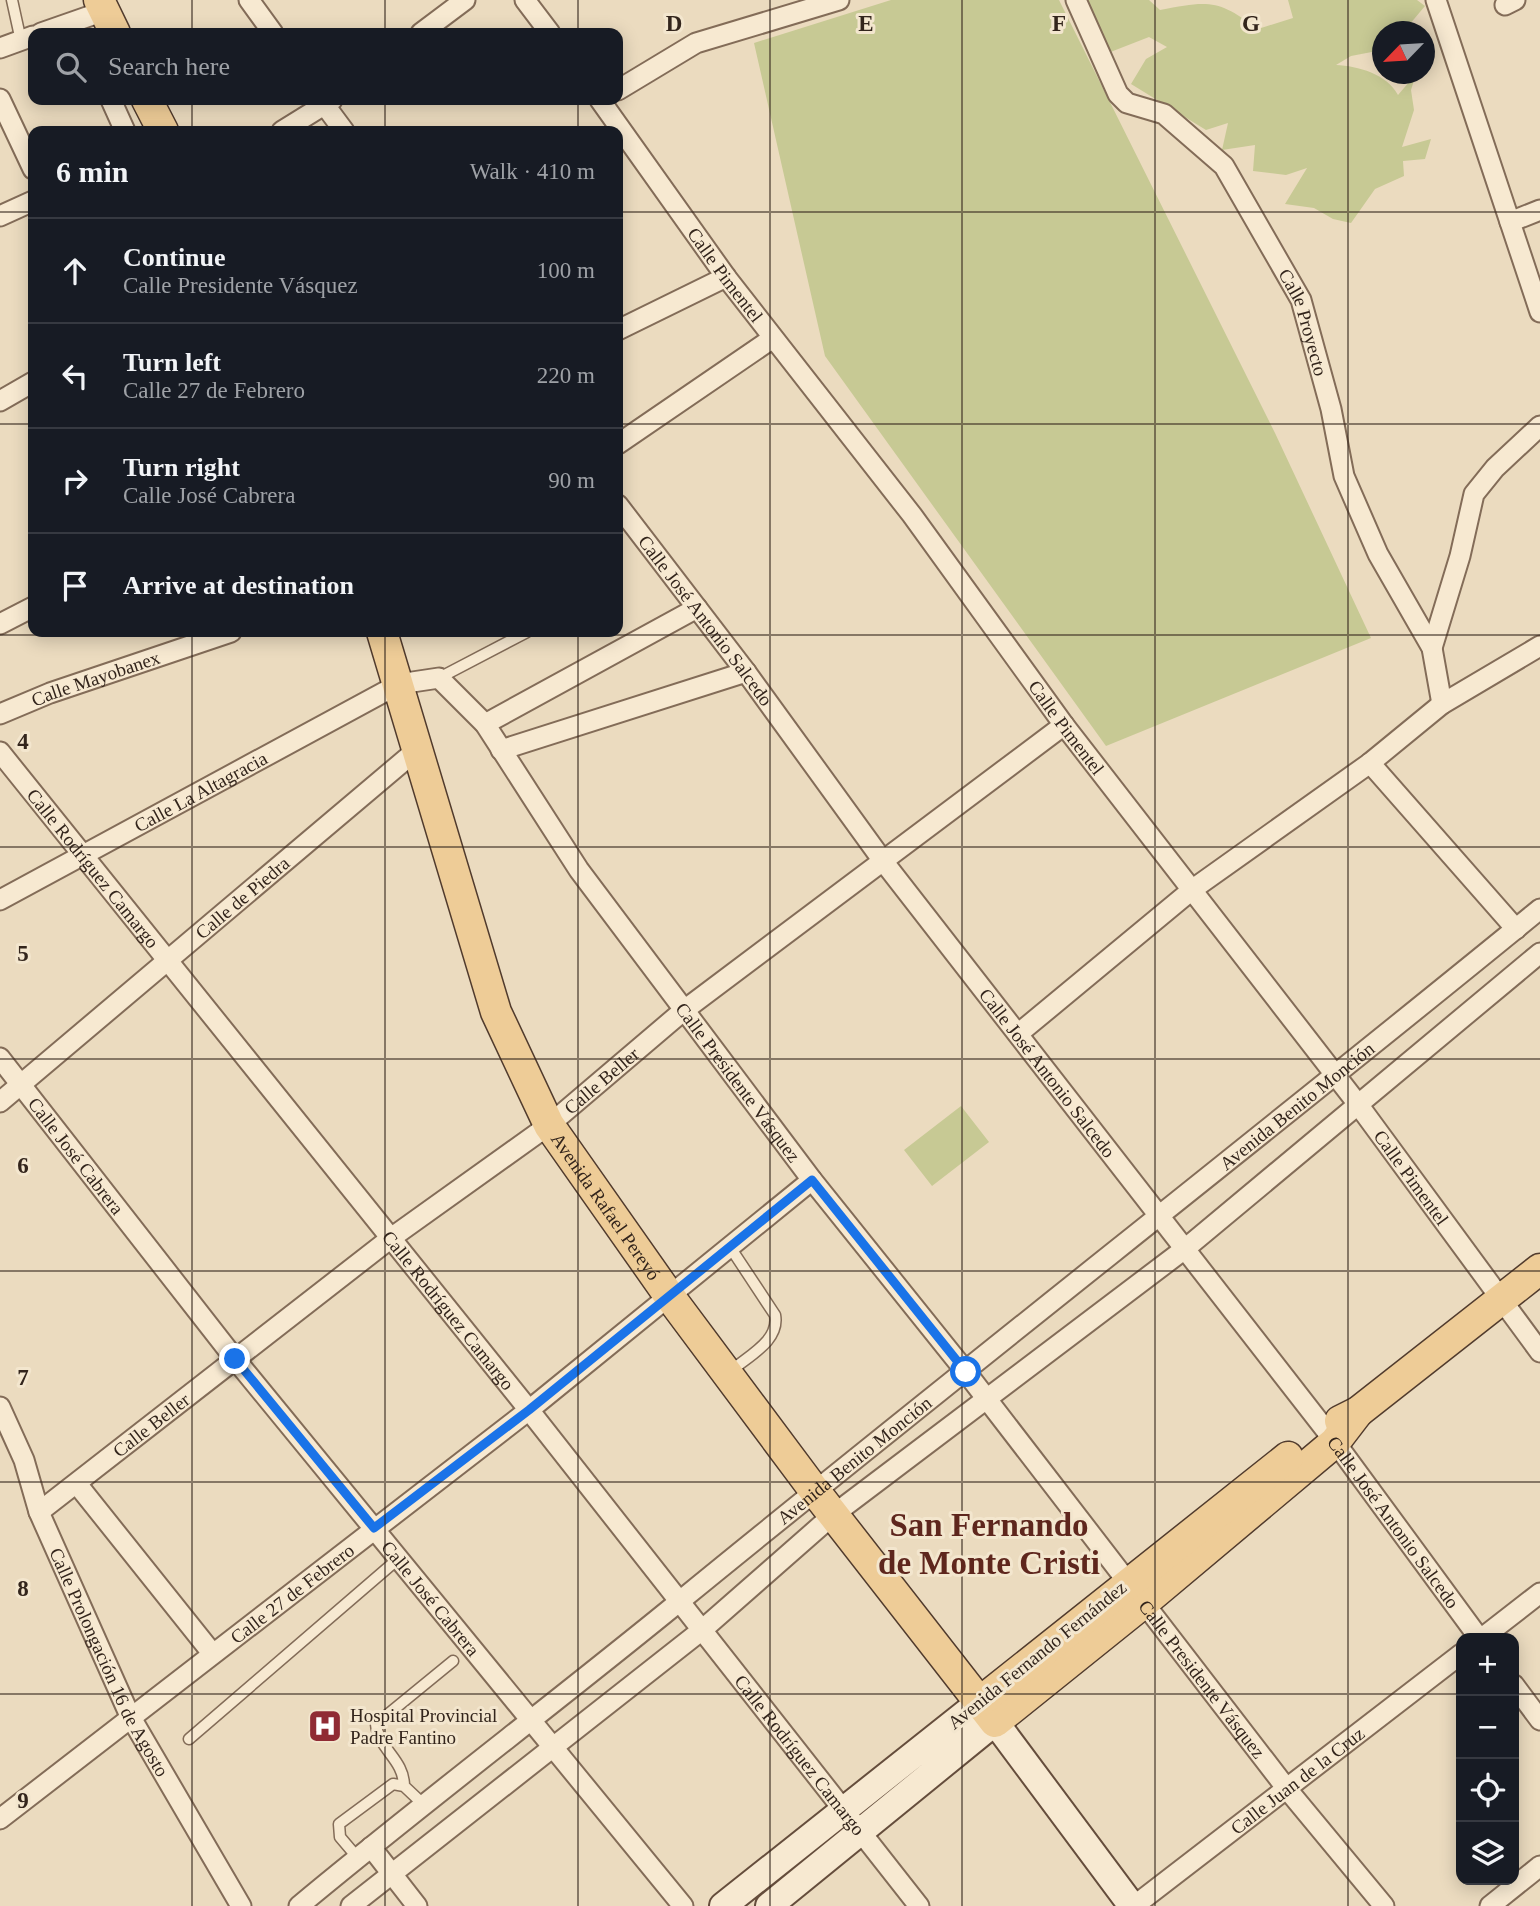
<!DOCTYPE html>
<html lang="en">
<head>
<meta charset="utf-8">
<style>
  :root { --surface:#171b24; --page:#242831; --text:#f1f3f6; --muted:#9ea1a6; --line:#363941 }
  body { margin:0; font-family:"Times New Roman",serif; background:var(--page); color:var(--text) }
  .controls { position:absolute; right:21px; bottom:21px; display:grid; overflow:hidden; border-radius:14px; box-shadow:0 4px 18px #0003 }
  .controls button { width:63px; height:63px; display:grid; place-items:center; padding:0; border:0; border-bottom:2px solid var(--line); background:var(--surface); color:var(--text); font:35px sans-serif }
  .compass { position:absolute; left:1372px; top:21px; width:63px; height:63px; border-radius:50%; background:var(--surface); box-shadow:0 4px 18px #0003; rotate:245deg }
  .stop { position:absolute; width:21px; height:21px; margin:-16px; border:5px solid #1a73e8; border-radius:50%; background:#fff }
  .stop.end { background:#1a73e8; border-color:#fff; box-shadow:0 2px 7px #0008 }
  .list { margin:0; padding:0; list-style:none }
  h2 { display:flex; justify-content:space-between; align-items:center; height:91px; margin:0; padding:0 28px; font-size:30px }
  h2 small { font-size:23px; font-weight:400; color:var(--muted) }
  .list li { display:grid; grid-template-columns:46px 1fr auto; gap:21px; align-items:center; box-sizing:border-box; height:105px; padding:0 28px; border-top:2px solid var(--line) }
  .list b { display:block; font-size:26px; white-space:nowrap }
  .list p { margin:0; font-size:23px; white-space:nowrap; color:var(--muted) }
  .list em { font-size:23px; font-style:normal; color:var(--muted) }
  .icon { flex:none; width:38px; height:38px; fill:none; stroke:currentColor; stroke-width:2; stroke-linecap:round; stroke-linejoin:round }
  .map { position:relative; flex:none; width:1540px; height:1906px; overflow:hidden }
  .search { position:absolute; background:var(--surface); box-shadow:0 4px 18px #0003; left:28px; top:28px; width:595px; height:77px; display:flex; align-items:center; gap:18px; box-sizing:border-box; padding:0 24px; border-radius:14px; color:var(--muted); font-size:26px }
  .panel { position:absolute; background:var(--surface); box-shadow:0 4px 18px #0003; left:28px; top:126px; width:595px; height:511px; border-radius:14px }
  .map>svg:first-child { display:block }
  .green { fill:#c7c994 }
  .lines { fill:none; stroke-linecap:round; stroke-linejoin:round }
  .lane-casing { stroke:#836c58; stroke-width:13 }
  .street-casing { stroke:#836c58; stroke-width:23 }
  .secondary-casing { stroke:#654d3c; stroke-width:30 }
  .primary-casing { stroke:#513b2d; stroke-width:33 }
  .lane { stroke:#f7e9d1; stroke-width:10 }
  .street { stroke:#f7e9d1; stroke-width:19 }
  .secondary { stroke:#f7e9d1; stroke-width:26 }
  .primary { stroke:#eecc97; stroke-width:30 }
  .route { stroke:#1a73e8; stroke-width:9 }
  .grid { fill:none; stroke:#33251c; stroke-width:2; stroke-opacity:0.55 }
  .labels { text-anchor:middle; dominant-baseline:central; stroke-width:6; stroke-linejoin:round; paint-order:stroke }
  .street-label { font-size:19px; fill:#33251c; stroke:#f3e6ce }
  .poi-label { font-size:19px; fill:#33251c; stroke:#f3e6ce; text-anchor:start }
  .town-label { font-size:33px; font-weight:bold; fill:#5e261d; stroke:#f3e6ce }
  .grid-label { font-size:23px; text-anchor:middle; font-weight:bold; fill:#33251c; stroke:#f3e6ce; stroke-width:6; stroke-linejoin:round; paint-order:stroke }
</style>
</head>
<body>
<div class="map">
<svg width="1540" height="1906" viewBox="0 0 1540 1906">
  <rect width="100%" height="100%" fill="#ebdbbf"/>
  <path class="green" d="M891,0H1059L1275,433L1371,638L1106,746L825,356L754,43Z
    M1088,0H1149L1160,10C1210,0 1219,0 1258,29L1293,18L1288,0H1417L1425,6L1404,31L1382,32V50L1351,56L1336,65C1358,66 1387,74 1398,95L1416,74L1411,90L1414,110L1402,147L1431,139L1425,159L1403,161L1404,176L1375,189L1351,223L1333,219L1314,208L1285,204L1307,168L1286,175L1253,171L1255,145L1222,150L1228,123L1206,130L1131,84L1146,59L1167,47L1149,37L1108,53Z
    M961,1106L989,1142L932,1186L904,1150Z"/>
  <g class="lines">
    <g class="lane-casing">
      <path id="lane" d="M12,0L21,41
        M439,678L527,632
        M730,1247L775,1315C780,1341 748,1356 731,1371
        M189,1739L398,1559
        M404,1786C404,1759 378,1749 376,1724L453,1661
        M357,1857L340,1837L339,1824L393,1784L404,1786L423,1804"/>
    </g>
    <g class="street-casing">
      <g id="street">
        <path d="M249,0L273,33"/>
        <path d="M525,0L550,33"/>
        <path id="s1" d="M1076,0L1118,94L1127,103L1164,114L1224,166L1301,300L1331,409L1344,476L1378,554L1432,648L1442,704"/>
        <path d="M1436,0L1540,312"/>
        <path d="M1505,5L1515,0"/>
        <path d="M41,33L104,11"/>
        <path d="M421,33L465,0"/>
        <path d="M0,48L33,36"/>
        <path d="M618,90L696,43L839,0"/>
        <path d="M0,99L33,169"/>
        <path d="M111,100L125,131"/>
        <path d="M321,100L344,131"/>
        <path id="s2" d="M600,100L726,277L912,515L1064,725L1357,1103L1540,1352"/>
        <path d="M282,131L332,100"/>
        <path d="M0,216L33,201"/>
        <path d="M1510,222L1540,210"/>
        <path d="M618,330L726,277"/>
        <path d="M0,401L33,382"/>
        <path d="M618,444L773,338"/>
        <path id="s3" d="M618,505L746,672L883,861L1335,1442L1479,1638"/>
        <path d="M0,624L33,607"/>
        <path d="M1432,648L1460,556L1474,494L1495,468L1540,426"/>
        <path id="s4" d="M0,714L50,693L231,632"/>
        <path d="M485,724L697,608"/>
        <path d="M501,750L746,672"/>
        <path id="s5" d="M0,752L529,1410L919,1906"/>
        <path d="M1370,763L1516,929"/>
        <path id="s6" d="M0,900L399,684L439,678L485,724L579,870L812,1180L966,1372L1287,1789L1384,1906"/>
        <path d="M1018,1034L1193,889L1370,763L1442,704L1540,646"/>
        <path id="s7" d="M0,1058L235,1359L683,1906"/>
        <path id="s8" d="M0,1102L419,748"/>
        <path id="s9" d="M0,1407L24,1460L39,1512L130,1716L241,1906"/>
        <path d="M77,1484L212,1653"/>
        <path id="s10" d="M39,1512L391,1238L549,1125L683,1011L1064,725"/>
        <path d="M1482,1638L1540,1593"/>
        <path d="M1514,1685L1540,1720"/>
        <path id="s11" d="M0,1819L529,1410L812,1180"/>
        <path d="M371,1847L417,1906"/>
        <path id="s12" d="M299,1906C424,1802 554,1704 680,1601C965,1368 1255,1142 1540,909"/>
        <path d="M351,1906L702,1630L833,1515L1186,1248L1540,953"/>
        <path id="s13" d="M1134,1906L1461,1654"/>
        <path d="M1490,1906L1540,1866"/>
      </g>
    </g>
    <g class="secondary-casing">
      <path id="secondary" d="M723,1906L980,1702
        M769,1906L995,1722L1132,1906"/>
    </g>
    <g class="primary-casing">
      <g id="primary">
        <path d="M99,0L115,33"/>
        <path d="M147,100L163,131"/>
        <path id="s14" d="M382,632L496,1012L549,1125L670,1297L814,1490L995,1722L1142,1604L1335,1442L1358,1412"/>
        <path d="M1340,1421L1358,1412L1540,1269"/>
        <path d="M980,1702L1288,1457"/>
      </g>
    </g>
    <use href="#lane" class="lane"/>
    <use href="#street" class="street"/>
    <use href="#secondary" class="secondary"/>
    <use href="#primary" class="primary"/>
  </g>
  <g class="lines">
    <path class="route" d="M235,1359L374,1528L529,1410L812,1180L966,1372"/>
  </g>
  <path class="grid" d="M192,0V33M385,0V33M578,0V33M770,0V1906M962,0V1906M1155,0V1906M1348,0V1906M192,100V131M385,100V131M578,100V131M0,212H33M618,212H1540M0,424H33M618,424H1540M192,632V1906M385,632V1906M578,632V1906M0,635H1540M0,847H1540M0,1059H1540M0,1271H1540M0,1482H1540M0,1694H1461M1514,1694H1540"/>
  <defs>
    <g id="hospital-square" transform="scale(1.75)"><rect x="-9" y="-9" width="18" height="18" rx="4" fill="#902b34" stroke="#f3e6ce"/><path d="M-5-5h3v3.5h4V-5h3V5h-3V1.5h-4V5h-3Z" fill="#fff"/></g>
  </defs>
  <g fill-rule="evenodd">
    <use href="#hospital-square" x="325" y="1726"/>
  </g>
  <g class="labels">
    <g class="street-label">
      <text stroke="none"><textPath href="#s2" startOffset="215">Calle Pimentel</textPath></text>
      <text stroke="none"><textPath href="#s1" startOffset="410">Calle Proyecto</textPath></text>
      <text stroke="none"><textPath href="#s3" startOffset="145">Calle José Antonio Salcedo</textPath></text>
      <text stroke="none"><textPath href="#s4" startOffset="102">Calle Mayobanex</textPath></text>
      <text stroke="none"><textPath href="#s2" startOffset="782">Calle Pimentel</textPath></text>
      <text stroke="none"><textPath href="#s6" startOffset="228">Calle La Altagracia</textPath></text>
      <text stroke="none"><textPath href="#s5" startOffset="149">Calle Rodríguez Camargo</textPath></text>
      <text stroke="none"><textPath href="#s8" startOffset="317">Calle de Piedra</textPath></text>
      <text stroke="none"><textPath href="#s3" startOffset="712">Calle José Antonio Salcedo</textPath></text>
      <text stroke="none"><textPath href="#s10" startOffset="709">Calle Beller</textPath></text>
      <text stroke="none"><textPath href="#s6" startOffset="998">Calle Presidente Vásquez</textPath></text>
      <text stroke="none"><textPath href="#s12" startOffset="1279">Avenida Benito Monción</textPath></text>
      <text stroke="none"><textPath href="#s7" startOffset="124">Calle José Cabrera</textPath></text>
      <text stroke="none"><textPath href="#s2" startOffset="1349">Calle Pimentel</textPath></text>
      <text stroke="none"><textPath href="#s14" startOffset="621">Avenida Rafael Pereyó</textPath></text>
      <text stroke="none"><textPath href="#s5" startOffset="716">Calle Rodríguez Camargo</textPath></text>
      <text stroke="none"><textPath href="#s10" startOffset="142">Calle Beller</textPath></text>
      <text stroke="none"><textPath href="#s12" startOffset="712">Avenida Benito Monción</textPath></text>
      <text stroke="none"><textPath href="#s3" startOffset="1279">Calle José Antonio Salcedo</textPath></text>
      <text stroke="none"><textPath href="#s11" startOffset="369">Calle 27 de Febrero</textPath></text>
      <text stroke="none"><textPath href="#s7" startOffset="691">Calle José Cabrera</textPath></text>
      <text transform="translate(1037 1655) rotate(-39)">Avenida Fernando Fernández</text>
      <text stroke="none"><textPath href="#s9" startOffset="278">Calle Prolongación 16 de Agosto</textPath></text>
      <text stroke="none"><textPath href="#s6" startOffset="1754">Calle Presidente Vásquez</textPath></text>
      <text stroke="none"><textPath href="#s5" startOffset="1283">Calle Rodríguez Camargo</textPath></text>
      <text stroke="none"><textPath href="#s13" startOffset="206">Calle Juan de la Cruz</textPath></text>
    </g>
    <g class="poi-label">
      <text x="350" y="1715">Hospital Provincial<tspan x="350" dy="22">Padre Fantino</tspan></text>
    </g>
    <g class="town-label">
      <text x="989" y="1525">San Fernando<tspan x="989" dy="38">de Monte Cristi</tspan></text>
    </g>
  </g>
  <g class="grid-label">
    <text x="674" y="31">D</text>
    <text x="866" y="31">E</text>
    <text x="1059" y="31">F</text>
    <text x="1251" y="31">G</text>
    <text x="23" y="749">4</text>
    <text x="23" y="961">5</text>
    <text x="23" y="1173">6</text>
    <text x="23" y="1385">7</text>
    <text x="23" y="1596">8</text>
    <text x="23" y="1808">9</text>
  </g>
</svg>
<div class="controls">
<button>+</button>
<button>−</button>
<button><svg class="icon" aria-label="locate" viewBox="0 0 24 24"><circle cx="12" cy="12" r="6"/><path d="M12 2v4M12 18v4M2 12h4M18 12h4"/></svg></button>
<button><svg class="icon" aria-label="layers" viewBox="0 0 24 24"><path d="M12 4l9 5-9 5-9-5zM3 14l9 5 9-5"/></svg></button>
</div>
<svg class="compass" viewBox="-18 -18 36 36"><path d="M0-13l5 13h-10z" fill="#e53935"/><path d="M0 13l5-13h-10z" fill="#9ea1a6"/></svg>
<div class="stop" style="left:966px;top:1372px"></div>
<div class="stop end" style="left:235px;top:1359px"></div>
<div class="search"><svg class="icon" aria-label="search" viewBox="0 0 24 24"><circle cx="10" cy="10" r="6"/><path d="M15 15l6 6"/></svg>Search here</div>
<section class="panel">
<h2>6 min<small>Walk · 410 m</small></h2>
<ul class="list">
<li><svg class="icon" aria-label="ahead" viewBox="0 0 24 24"><path d="M12 20V5M6 11l6-6 6 6"/></svg><div><b>Continue</b><p>Calle Presidente Vásquez</p></div><em>100 m</em></li>
<li><svg class="icon" aria-label="left" viewBox="0 0 24 24"><path d="M17 20v-9H6M10 6l-5 5 5 5"/></svg><div><b>Turn left</b><p>Calle 27 de Febrero</p></div><em>220 m</em></li>
<li><svg class="icon" aria-label="right" viewBox="0 0 24 24"><path d="M7 20v-9h11M14 6l5 5-5 5"/></svg><div><b>Turn right</b><p>Calle José Cabrera</p></div><em>90 m</em></li>
<li><svg class="icon" aria-label="arrive" viewBox="0 0 24 24"><path d="M6 21V4h12l-3 4 3 4H6"/></svg><div><b>Arrive at destination</b></div></li>
</ul>
</section>
</div>
</body>
</html>
